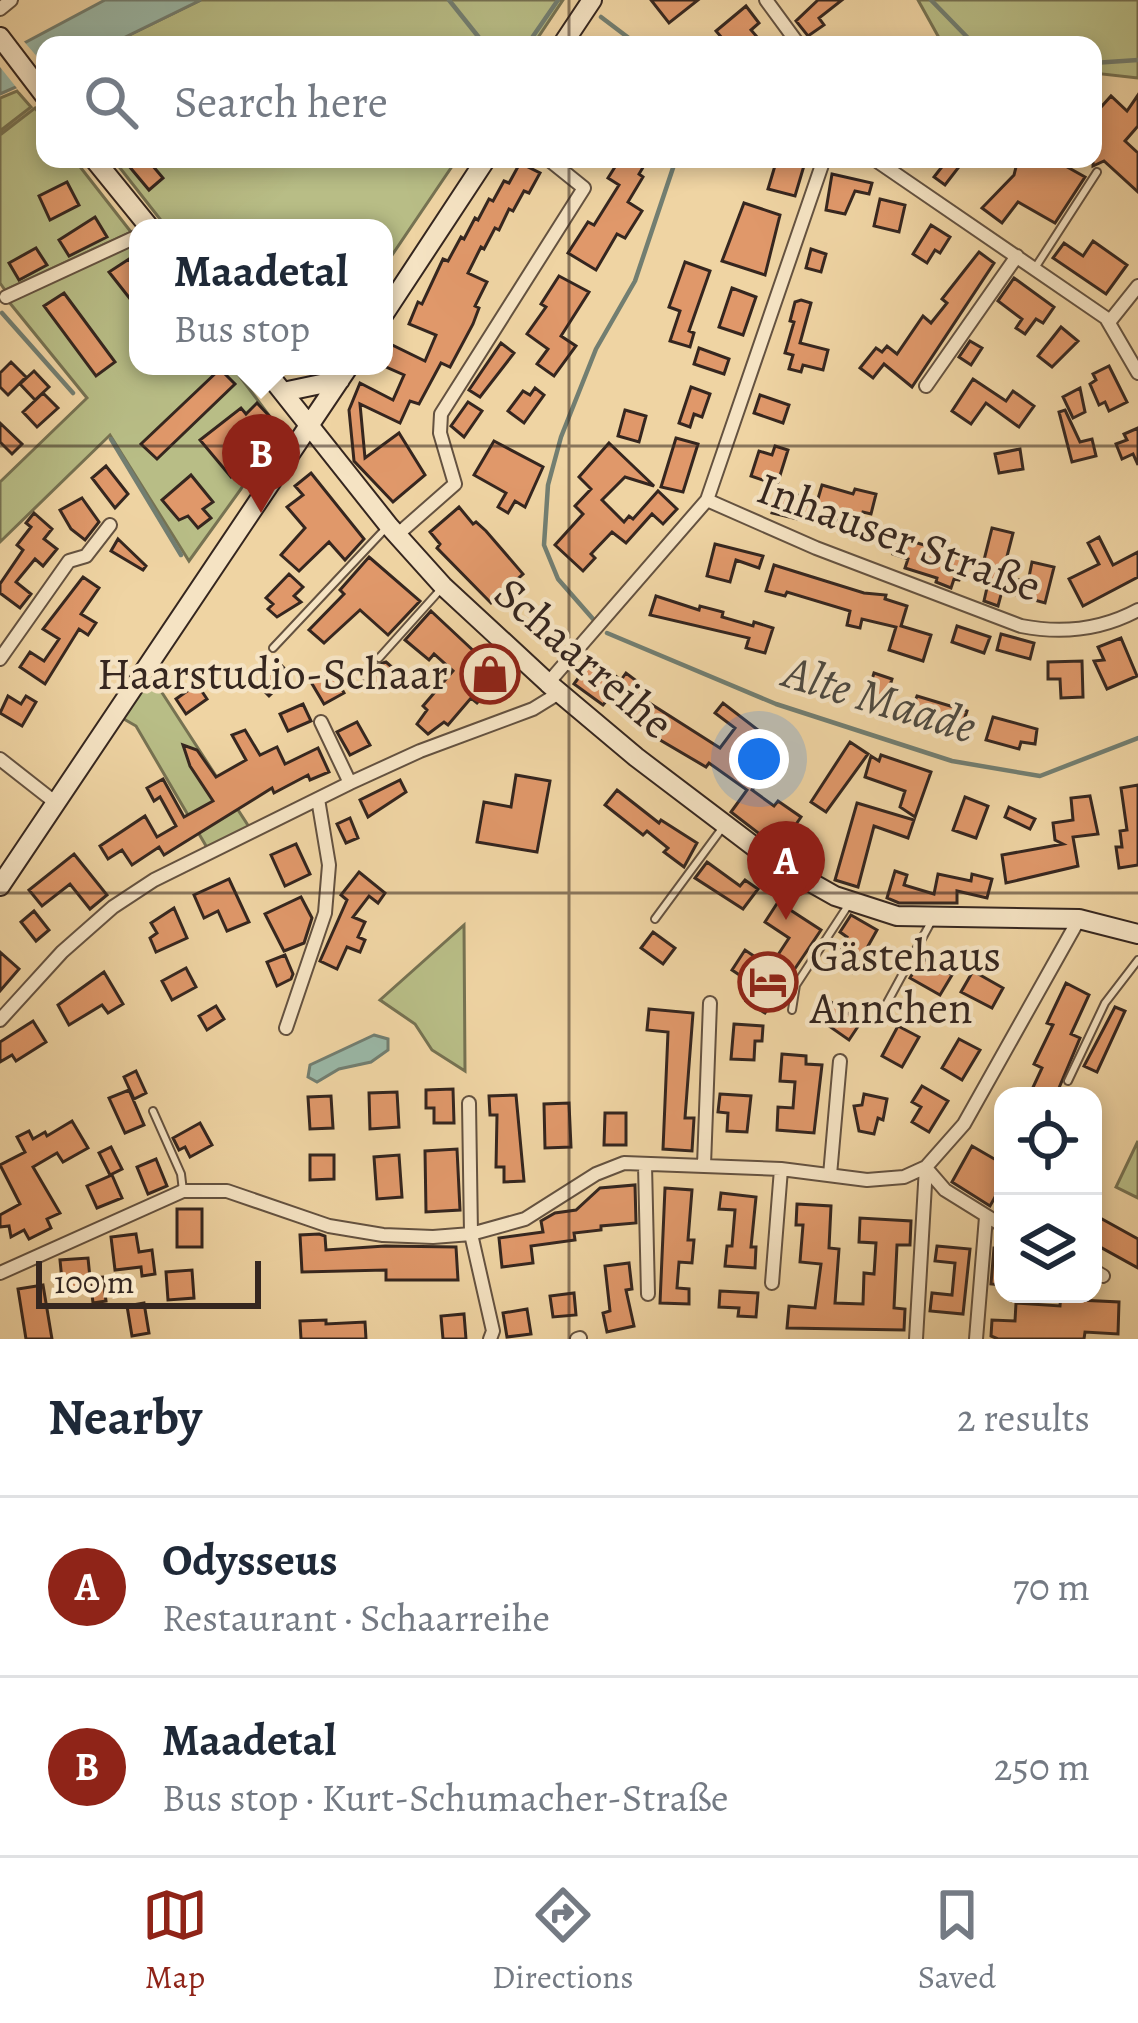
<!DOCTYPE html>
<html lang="en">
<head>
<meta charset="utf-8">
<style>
  :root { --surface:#fff; --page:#f6f6f7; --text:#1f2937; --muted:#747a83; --line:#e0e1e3; --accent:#8f2418 }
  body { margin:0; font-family:Alegreya,serif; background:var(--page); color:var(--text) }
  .controls { position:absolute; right:36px; bottom:36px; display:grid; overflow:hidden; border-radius:24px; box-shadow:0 6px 18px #0003 }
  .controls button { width:108px; height:108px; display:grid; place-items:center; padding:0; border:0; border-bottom:3px solid var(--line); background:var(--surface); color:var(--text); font:60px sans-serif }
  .scale { position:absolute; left:36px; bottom:30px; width:225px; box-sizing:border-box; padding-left:12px; border:6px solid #35261f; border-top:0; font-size:33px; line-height:42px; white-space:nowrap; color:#35261f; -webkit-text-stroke:9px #f5e3c3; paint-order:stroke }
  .you { position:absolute; left:759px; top:759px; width:42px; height:42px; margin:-30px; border:9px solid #fff; border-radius:50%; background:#1a73e8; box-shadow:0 0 0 18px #1a73e833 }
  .badge { display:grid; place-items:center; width:78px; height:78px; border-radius:50%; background:var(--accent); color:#fff; font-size:39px; font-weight:700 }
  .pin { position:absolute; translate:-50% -99px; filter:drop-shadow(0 3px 6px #0008) }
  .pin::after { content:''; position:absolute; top:63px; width:42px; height:36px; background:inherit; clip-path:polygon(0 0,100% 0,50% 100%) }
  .popup { position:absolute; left:129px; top:219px; width:264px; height:156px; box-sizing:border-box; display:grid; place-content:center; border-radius:24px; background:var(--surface); filter:drop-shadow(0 3px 9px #0005); font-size:39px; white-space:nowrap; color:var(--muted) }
  .popup b { font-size:45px; color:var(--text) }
  .popup::after { content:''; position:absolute; left:50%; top:100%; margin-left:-24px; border:24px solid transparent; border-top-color:var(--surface) }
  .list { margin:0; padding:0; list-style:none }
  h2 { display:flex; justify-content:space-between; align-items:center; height:156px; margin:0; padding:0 48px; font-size:51px }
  h2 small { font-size:39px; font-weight:400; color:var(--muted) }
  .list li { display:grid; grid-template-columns:78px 1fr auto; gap:36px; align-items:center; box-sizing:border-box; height:180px; padding:0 48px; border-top:3px solid var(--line) }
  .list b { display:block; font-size:45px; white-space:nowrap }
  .list p { margin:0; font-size:39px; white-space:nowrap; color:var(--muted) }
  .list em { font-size:39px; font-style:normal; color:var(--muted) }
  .icon { flex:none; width:66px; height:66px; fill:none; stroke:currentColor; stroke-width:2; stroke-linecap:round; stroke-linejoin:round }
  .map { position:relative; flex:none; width:1138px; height:1339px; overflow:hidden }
  .search { position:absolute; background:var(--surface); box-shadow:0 6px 18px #0003; left:36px; right:36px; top:36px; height:132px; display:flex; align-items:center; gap:30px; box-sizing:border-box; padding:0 42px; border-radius:24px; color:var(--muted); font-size:45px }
  .sheet { height:516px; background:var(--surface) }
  nav { display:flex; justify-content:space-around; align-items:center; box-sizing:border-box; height:168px; border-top:3px solid var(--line); background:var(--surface); font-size:33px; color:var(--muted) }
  nav a { display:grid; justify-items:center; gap:6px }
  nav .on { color:var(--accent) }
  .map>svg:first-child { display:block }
  .green { fill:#b8bd86; stroke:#767252; stroke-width:3 }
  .water { fill:#9ab8a7; stroke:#727e71; stroke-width:3 }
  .pier { fill:#efd4a3 }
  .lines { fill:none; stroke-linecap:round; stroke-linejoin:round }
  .stream { stroke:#727e71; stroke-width:4.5 }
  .building { fill:#e0986a; stroke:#35261f; stroke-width:3 }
  .lane-casing { stroke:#645240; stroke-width:10 }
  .street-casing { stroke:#645240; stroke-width:16 }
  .secondary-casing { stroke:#35261f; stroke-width:22 }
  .lane { stroke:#f5e3c3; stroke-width:6 }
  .street { stroke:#f5e3c3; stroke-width:12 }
  .secondary { stroke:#f5e3c3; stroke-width:18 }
  .grid { fill:none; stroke:#35261f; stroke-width:3; stroke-opacity:0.55 }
  .labels { text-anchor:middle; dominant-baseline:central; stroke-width:9; stroke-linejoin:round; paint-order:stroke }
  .street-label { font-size:45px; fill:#35261f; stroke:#f5e3c3 }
  .poi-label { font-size:45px; fill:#35261f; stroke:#f5e3c3; text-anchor:end }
  .water-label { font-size:48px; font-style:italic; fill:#4e4a41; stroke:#f5e3c3 }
</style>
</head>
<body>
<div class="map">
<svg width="1138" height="1339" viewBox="0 0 1138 1339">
  <rect width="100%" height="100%" fill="#efd4a3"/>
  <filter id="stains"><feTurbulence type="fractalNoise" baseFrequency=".00167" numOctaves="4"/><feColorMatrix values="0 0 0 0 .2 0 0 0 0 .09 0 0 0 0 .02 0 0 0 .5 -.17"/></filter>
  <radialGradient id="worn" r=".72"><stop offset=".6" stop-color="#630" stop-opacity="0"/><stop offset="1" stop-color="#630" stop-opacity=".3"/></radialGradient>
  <path class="green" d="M201,0H563L533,45H109Z
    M918,0H1138V78L1093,73V45H943Z
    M17,91L31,107L0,131V98Z
    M35,108L45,121V159H74L131,232L5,290L0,283V135Z
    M113,159H457L384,267V228H167Z
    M138,241V366H232L277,426L241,489L189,561L110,435L0,542V482L87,398L9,302Z
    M142,677L159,688L251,830L209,851L136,726L117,715Z
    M464,925L465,1071L432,1050L415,1024L380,1000Z
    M1138,1141V1198L1116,1187Z"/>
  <path class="water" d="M105,0H201L109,45H45V74L0,94V56Z
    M374,1035L388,1039V1050L371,1062L339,1069L317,1082L308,1077L310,1065Z"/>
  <path class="pier" d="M21,38L45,66V81L20,92L0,67V49Z"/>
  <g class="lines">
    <path class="stream" d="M449,0L485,45
      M931,0L969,39L983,45
      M601,17L638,45
      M527,45L558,0
      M1093,63L1138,60
      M2,313L73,393
      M111,439L181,555
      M593,619L558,579L544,545L548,485L561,437L596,349L635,281L676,159
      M607,633L776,704L952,761L1040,776L1138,738"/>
  </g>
  <path class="building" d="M651,0H698L669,23Z
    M818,0H842L819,18L824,25L808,36L796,21Z
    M746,6L759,23L751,30L764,45H728L716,31Z
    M1138,95V126L1125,141L1138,153V192L1104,161L1093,166V116L1111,96L1127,111Z
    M123,159H147L163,178L149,190Z
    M620,159H648L639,174L643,177L628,202L642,211L625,238L617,234L596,270L568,253L588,222L594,225L619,185L608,178Z
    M777,159H806L795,196L768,189Z
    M948,159H965L945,185L934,177Z
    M1018,159H1053L1085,177L1055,223L1018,202L1002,223L982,208L1014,175Z
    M520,163L540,173L529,193L524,191L513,211L509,209L499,230L495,228L484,249L481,247L468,273L487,282L475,306L479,308L473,324L450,367L441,363L419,404L410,401L400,423L360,404L365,458L399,433L425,475L393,502L354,461L349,410L360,383L393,400L404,375L384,366L388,343L425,361L436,335L409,324L418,302L422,304L443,259L448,261L461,237L464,239L475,218L478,220L489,199L493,201L504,181L509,183Z
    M832,174L872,183L869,194L855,191L845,214L826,210Z
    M67,182L79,205L50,220L39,196Z
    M880,199L905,205L899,232L874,226Z
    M744,203L780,215L765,275L722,261Z
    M95,217L107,237L69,256L59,240Z
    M931,225L950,237L940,253L935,250L927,263L913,254Z
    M1093,241L1127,265L1106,294L1053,258L1064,243L1083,256Z
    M36,248L47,265L19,280L9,263Z
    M811,249L826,254L821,272L806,268Z
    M979,252L994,263L912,387L884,364L873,378L860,368L876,348L882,352L887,346L897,354L923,316L931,323L947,303L942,299Z
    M129,259L138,272V309L109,272Z
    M685,262L710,271L689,331L694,333L690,347L670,341L680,311L669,307Z
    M559,276L589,292L561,336L576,346L554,376L537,364L548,349L527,334L546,307L541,304Z
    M1014,278L1054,307L1043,323L1036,319L1025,334L1016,328L1022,319L998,301Z
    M732,288L756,297L743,335L719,327Z
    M64,293L115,362L96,376L44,306Z
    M801,300L811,303L800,343L828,350L823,370L803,365L801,372L789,369L793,355L785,353L794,322L790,321L795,302Z
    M1061,327L1078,341L1052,367L1038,356Z
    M970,341L982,348L971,365L959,357Z
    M501,343L514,353L480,397L469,390Z
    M699,348L729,359L724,374L694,364Z
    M11,362L26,377L8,395L0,387V373Z
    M1109,366L1127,402L1109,411L1105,402L1099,405L1090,384L1096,380L1093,374Z
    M220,369L235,384L157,459L141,444Z
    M34,371L49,387L35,400L20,384Z
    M973,379L1006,401L1013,391L1034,406L1019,427L986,403L971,424L952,411Z
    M691,387L710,394L702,417L694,414L690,427L679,423Z
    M535,388L544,395L524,423L508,411L523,391L530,395Z
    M1080,388L1085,412L1073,418L1063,397Z
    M43,393L58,408L37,427L23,412Z
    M760,395L789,405L783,423L754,413Z
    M468,402L482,411L464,437L451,426Z
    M257,403L275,422L240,449L245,458L240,463L243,467L231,477L200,440L241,408L246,414Z
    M625,410L646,416L639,442L618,436Z
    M1065,410L1080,442L1092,439L1096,456L1072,462L1059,412Z
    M0,423L22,444L12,454L0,442Z
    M1138,428V465L1133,454L1122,459L1116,444L1127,440L1124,434Z
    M676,438L698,444L683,492L661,487Z
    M494,441L543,467L525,507L515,501L508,513L498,507L506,493L474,475Z
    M609,443L654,486L625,477L602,500L624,522L629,516L633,519L658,491L677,509L663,524L652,514L626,543L612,532L591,554L595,558L583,571L555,545L583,514L575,506L591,489L579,477Z
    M775,446L788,450L777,485L751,476L759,451L772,455Z
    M1020,449L1023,469L999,473L995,454Z
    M106,466L128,494L115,508L92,478Z
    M311,473L364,539L345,560L329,542L299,571L281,555L305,528L287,507L303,495L295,486Z
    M191,475L213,502L203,509L211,518L198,528L188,516L179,520L162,500Z
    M822,485L853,494L855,489L876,494L871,514L863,512L859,527L833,519L831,527L772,513L780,489L817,502Z
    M82,498L99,522L85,540L71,529L60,510Z
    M459,507L473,524L476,522L486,531L523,574L491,603L437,548L440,544L430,532Z
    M34,513L52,529L44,539L57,549L43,566L35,559L16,582L31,594L20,608L0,593V584L23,550L17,545L31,527L26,523Z
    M992,528L1013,533L1002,576L1028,582L1032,562L1054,567L1045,603L1002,591L998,606L984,601L991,570L982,568Z
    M893,536L966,557L959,580L954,579L951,588L936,582L937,578L905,568L908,559L893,554L895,548L890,547Z
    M1099,537L1113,565L1138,552V577L1083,606L1069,579L1099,564L1088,543Z
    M118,539L146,566L143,570L111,551Z
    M715,544L763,556L759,568L736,560L730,582L707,576Z
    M369,557L420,601L388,635L360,610L324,643L309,630L344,594L340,590Z
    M774,565L864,593L886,595L885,599L907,606L901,626L931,635L923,661L889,650L896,627L862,619L860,628L847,625L850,611L787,592L785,596L766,591Z
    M289,574L303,587L294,596L301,602L277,617L268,609L273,604L266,598Z
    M83,577L99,588L81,614L96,623L88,635L79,629L45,684L20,667L30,652L44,661L59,639L43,629Z
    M656,596L699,610L700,606L723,612L722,617L753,626L754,622L773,628L765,653L746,648L749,638L650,615Z
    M431,611L510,685L500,695L492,687L477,703L471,698L448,725L444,722L428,734L417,724L427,710L423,706L453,671L434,654L429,660L405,640Z
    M957,626L990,637L984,653L952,642Z
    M1001,634L1034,643L1030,659L997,650Z
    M1121,638L1137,676L1107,689L1094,661L1104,660L1098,647Z
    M592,659L621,680L626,673L646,688L640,697L720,748L735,728L715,713L723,703L758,730L738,755L763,775L752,790L774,806L778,801L801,817L779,849L731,812L747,790L709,763L706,767L655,737L608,699L603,705L574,684Z
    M277,661L291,675L269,696L258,685Z
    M1082,661L1083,697L1061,698L1060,679H1048V662Z
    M386,662L394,669L376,689L364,679L376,665Z
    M332,671L344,693L324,704L311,682Z
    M874,673L892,679L882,712L864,706Z
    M197,684L207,699L186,714L176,699Z
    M8,696L21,704L26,696L36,702L22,726L0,713Z
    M917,696L967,711L962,726L954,724L951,732L935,728L938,718L912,709Z
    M303,704L311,721L288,731L280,714Z
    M993,717L1037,729L1035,744L1021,742L1019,749L986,740Z
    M357,722L370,745L350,755L337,732Z
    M245,730L260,755L277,747L285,764L318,748L329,772L310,780L308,775L274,793L272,788L164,855L159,847L132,865L122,850L108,859L100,846L145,816L157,837L176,826L160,797L154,801L147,788L163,779L184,817L213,801L190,766L183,745L197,750L216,777L246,760L232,735Z
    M850,742L868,754L826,812L811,802Z
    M881,755L931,772L915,817L900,807L905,791L865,777L871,756L879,761Z
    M516,775L550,781L537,852L477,842L484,802L511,807Z
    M400,780L406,792L368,817L360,800Z
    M1138,785V865L1119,868L1116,847H1122L1120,831L1127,830L1121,788Z
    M617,790L659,823L661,820L697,843L684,867L664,852L668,848L647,831L643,835L605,805Z
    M1090,796L1098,834L1073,837L1078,866L1006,883L1002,855L1063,844L1055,840L1053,823L1073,820L1071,798Z
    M965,797L988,806L976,838L953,830Z
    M857,803L914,820L908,838L874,826L858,887L835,880Z
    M1009,807L1035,819L1030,829L1005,817Z
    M350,818L358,838L346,843L337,824Z
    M296,844L310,874L285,886L271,855Z
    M74,854L107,895L90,909L70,884L42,906L29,890Z
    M707,862L740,886L745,880L758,889L743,909L695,878Z
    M895,871L907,875L904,885L934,894L938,874L971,881L972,874L992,879L987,898L957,891V903H899L887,898Z
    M359,872L385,893L378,903L369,896L353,917L365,922L358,937L365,940L360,952L347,947L337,969L320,961L347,900L341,895Z
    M229,879L249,922L227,931L218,911L204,918L194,895Z
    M301,897L312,918L304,943L284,951L265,914Z
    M778,902L821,930L765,1013L746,1001L756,986L732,970L745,950L770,967L789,938L765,922Z
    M174,908L187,938L156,952L150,938L157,933L151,923Z
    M34,911L49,930L36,941L21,922Z
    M851,915L877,930L853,973L833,961L847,937L840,932Z
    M653,932L675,948L663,964L641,948Z
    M0,952L19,969L0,991Z
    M285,955L293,974L291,979L277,986L267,962Z
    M922,958L952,975L940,995L910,978Z
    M186,968L196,987L172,1000L162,981Z
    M973,971L1003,988L992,1008L961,992Z
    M104,972L123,1004L108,1013L102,1005L69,1025L58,1005Z
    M1066,983L1089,995L1071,1034L1080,1038L1059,1088L1077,1096H1029L1042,1068L1034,1064L1053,1025L1047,1023Z
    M828,1000L861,1022L849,1040L816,1017Z
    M216,1006L224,1019L207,1030L199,1016Z
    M1115,1007L1125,1011L1097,1072L1084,1066Z
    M649,1009L693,1013L685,1118H694L692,1151L663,1149L668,1032L647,1030Z
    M33,1021L46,1042L16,1061L12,1055L0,1062V1042Z
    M734,1024L763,1026L762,1041H755L754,1060L731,1059Z
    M898,1026L919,1037L902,1067L882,1056Z
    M959,1039L980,1050L962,1080L942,1068Z
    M782,1054L806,1056V1064L822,1065L814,1133L777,1130L778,1107L793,1108L795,1082L780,1081Z
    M136,1071L146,1093L134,1099L124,1077Z
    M922,1086L948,1101L929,1132L912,1122L921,1107L912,1102Z
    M453,1089L454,1123H434V1108H426V1090Z
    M129,1090L144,1125L125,1133L109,1098Z
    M397,1092L399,1127L370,1129L369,1093Z
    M720,1094L751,1096L747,1132L727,1131L728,1113L718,1112Z
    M864,1094L887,1099L883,1120L878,1118L874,1134L859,1131L854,1106L862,1105Z
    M516,1095L524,1181L504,1182V1167H496L497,1115H490L489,1096Z
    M331,1096L333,1128L310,1129L308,1097Z
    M569,1103L571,1147L545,1148L544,1104Z
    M605,1113H626V1145H604Z
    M72,1121L88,1148L63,1162L57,1153L33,1167L60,1213L47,1219L51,1228L29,1239L24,1230L11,1237L9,1226L0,1227V1215L20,1204L0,1165L25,1152L17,1137L29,1131L33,1139L45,1132L47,1136Z
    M200,1123L212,1145L190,1157L185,1147L179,1150L173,1138Z
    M972,1146L1003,1164V1183L990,1206L952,1182Z
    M111,1147L122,1169L110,1175L99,1153Z
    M457,1149L460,1210L426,1212L425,1151Z
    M310,1155H334V1179L310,1180Z
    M399,1155L402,1197L377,1199L374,1157Z
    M156,1159L167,1186L148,1194L137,1167Z
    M112,1175L122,1198L97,1208L87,1186Z
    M635,1185L636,1223L601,1226V1230L574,1233L575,1240L531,1246L533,1263L502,1267L499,1238L543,1232L541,1221L555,1213L576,1210L600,1188Z
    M665,1188L692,1190L688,1240H694L692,1263L679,1262L677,1288L689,1289V1304L660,1303Z
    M721,1193L756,1197L751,1247H756L755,1268L725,1266L727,1246H732L735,1210L719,1209Z
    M797,1204L831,1206L829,1248L839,1249L835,1303L863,1304L864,1273L874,1274L876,1243L859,1242L860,1218L911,1221L910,1245H897L894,1308L905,1309L904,1330L787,1328L789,1306L815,1308L821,1264L800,1262L803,1225H796Z
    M177,1209H202V1247H177Z
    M1093,1214L1138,1239V1268L1093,1243Z
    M136,1234L139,1252L152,1250L155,1274L142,1276L141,1267L115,1270L111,1237Z
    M319,1234L325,1236L326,1250L385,1246L456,1247L458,1280H386V1270L302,1272L300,1235Z
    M937,1246L970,1249L963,1314L930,1311L932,1293L952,1295L955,1263L935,1261Z
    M994,1248H1003V1285L991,1284Z
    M88,1258L91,1288L63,1291L60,1260Z
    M629,1263L632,1289L626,1290L634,1326L607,1332L603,1313L610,1311L605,1266Z
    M192,1270L194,1298L168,1300L166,1272Z
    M103,1277L106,1301L93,1303L90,1278Z
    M43,1285L52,1339H26L18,1289Z
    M720,1291L758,1293L756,1317L738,1316L739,1308L719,1307Z
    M574,1293L576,1315L553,1317L550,1296Z
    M1061,1294H1079V1300L1119,1302L1118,1334L1085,1332L1084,1339H998L991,1336L992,1320L1015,1321L1016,1303L1060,1306Z
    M144,1303L149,1333L132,1336L127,1306Z
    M527,1309L531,1334L507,1337L503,1313Z
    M464,1314L466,1339H443L441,1316Z
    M326,1320V1324L365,1322L366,1339H301L300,1321Z"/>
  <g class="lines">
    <g class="lane-casing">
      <path id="lane" d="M1035,268L1097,172
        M273,648L386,528
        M379,658L441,589
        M655,919L723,827
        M792,1010L796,985L849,904
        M881,1014L931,922
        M1068,1081L1105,1003L1138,960
        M153,1111L181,1174L183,1191"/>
    </g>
    <g class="street-casing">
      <path id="street" d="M766,0L799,45
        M0,9L11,0
        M874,159L1106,318L1138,373
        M6,297L138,236
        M1110,321L1138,286
        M926,386L1017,256
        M707,500L816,548L1021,626C1062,634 1101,630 1138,610
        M397,535L455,484L440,433L441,414L584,188L548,159
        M0,659L69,561L86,556L110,525
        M548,683L707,500L824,159
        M321,722L350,783
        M0,759L56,803
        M0,1020L62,952L113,907L154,880L350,783L420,751L533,709L559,693
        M286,1028L325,913L329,865L318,799
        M469,1103L471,1234L493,1331L490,1339
        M645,1165L648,1294
        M704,1165L710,1003
        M926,1168L945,1190L1003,1226
        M830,1175L840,1061
        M1093,1270L1103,1276
        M0,1273L183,1191H227L329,1226L383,1235L433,1237L471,1234L525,1219L596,1174L624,1163L781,1169L867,1180L904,1177L926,1167L964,1124L1079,919
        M772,1283L781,1169
        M577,1339L580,1338
        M916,1339L926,1167
        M976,1339L986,1217"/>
    </g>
    <g class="secondary-casing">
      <path id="secondary" d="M0,37L45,96
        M562,45L592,0
        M94,159L150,228
        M384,314L486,159
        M262,366L389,526L443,586L548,683L636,757L773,861L835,896L897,916L1079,919L1138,934
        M283,392L340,380
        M0,886L349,366"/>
    </g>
    <use href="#lane" class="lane"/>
    <use href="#street" class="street"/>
    <use href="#secondary" class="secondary"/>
  </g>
  <path class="grid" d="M569,0V45M569,159V1339M0,446H1138M0,893H1138"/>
  <defs>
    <g id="shop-ring" transform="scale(3)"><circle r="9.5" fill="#f5e3c3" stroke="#8f2418" stroke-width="1.5"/><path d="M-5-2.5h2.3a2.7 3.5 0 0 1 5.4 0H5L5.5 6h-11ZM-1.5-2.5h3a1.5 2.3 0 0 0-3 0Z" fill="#8f2418"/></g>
    <g id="hotel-ring" transform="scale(3)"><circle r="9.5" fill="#f5e3c3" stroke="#8f2418" stroke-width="1.5"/><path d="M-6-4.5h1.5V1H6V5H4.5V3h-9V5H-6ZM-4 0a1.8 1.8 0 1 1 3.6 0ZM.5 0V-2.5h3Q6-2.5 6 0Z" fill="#8f2418"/></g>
  </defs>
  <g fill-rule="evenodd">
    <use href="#shop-ring" x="490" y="674"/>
    <use href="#hotel-ring" x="768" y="982"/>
  </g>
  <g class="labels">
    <g class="street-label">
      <text transform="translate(899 537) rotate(20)">Inhauser Straße</text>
      <text transform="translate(584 658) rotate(41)">Schaarreihe</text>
    </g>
    <g class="poi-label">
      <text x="448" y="674">Haarstudio-Schaar</text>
      <text x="810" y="956" text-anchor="start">Gästehaus<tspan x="810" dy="52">Annchen</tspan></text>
    </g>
    <g class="water-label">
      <text transform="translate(880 699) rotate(17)">Alte Maade</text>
    </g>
  </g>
  <rect width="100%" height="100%" filter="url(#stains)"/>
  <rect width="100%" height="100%" fill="url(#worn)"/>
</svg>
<div class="controls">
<button><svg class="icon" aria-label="locate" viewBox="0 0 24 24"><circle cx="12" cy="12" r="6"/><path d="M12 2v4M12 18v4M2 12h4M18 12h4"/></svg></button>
<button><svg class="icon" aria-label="layers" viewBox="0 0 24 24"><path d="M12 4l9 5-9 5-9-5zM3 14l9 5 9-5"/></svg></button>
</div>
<div class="scale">100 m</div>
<div class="you"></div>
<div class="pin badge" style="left:786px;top:920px">A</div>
<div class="pin badge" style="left:261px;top:513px">B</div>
<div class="popup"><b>Maadetal</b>Bus stop</div>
<div class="search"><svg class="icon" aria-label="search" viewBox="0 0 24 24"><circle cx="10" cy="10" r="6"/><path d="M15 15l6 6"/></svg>Search here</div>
</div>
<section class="sheet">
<h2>Nearby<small>2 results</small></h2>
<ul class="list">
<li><span class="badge">A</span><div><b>Odysseus</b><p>Restaurant · Schaarreihe</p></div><em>70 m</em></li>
<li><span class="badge">B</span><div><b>Maadetal</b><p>Bus stop · Kurt-Schumacher-Straße</p></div><em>250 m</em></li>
</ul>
</section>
<nav>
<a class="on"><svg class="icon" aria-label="map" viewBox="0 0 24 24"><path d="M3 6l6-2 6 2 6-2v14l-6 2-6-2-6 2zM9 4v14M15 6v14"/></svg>Map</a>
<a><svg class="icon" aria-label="directions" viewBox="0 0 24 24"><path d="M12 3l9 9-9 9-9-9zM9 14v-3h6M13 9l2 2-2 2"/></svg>Directions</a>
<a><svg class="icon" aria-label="saved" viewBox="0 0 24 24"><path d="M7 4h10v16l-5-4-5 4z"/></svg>Saved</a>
</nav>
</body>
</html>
